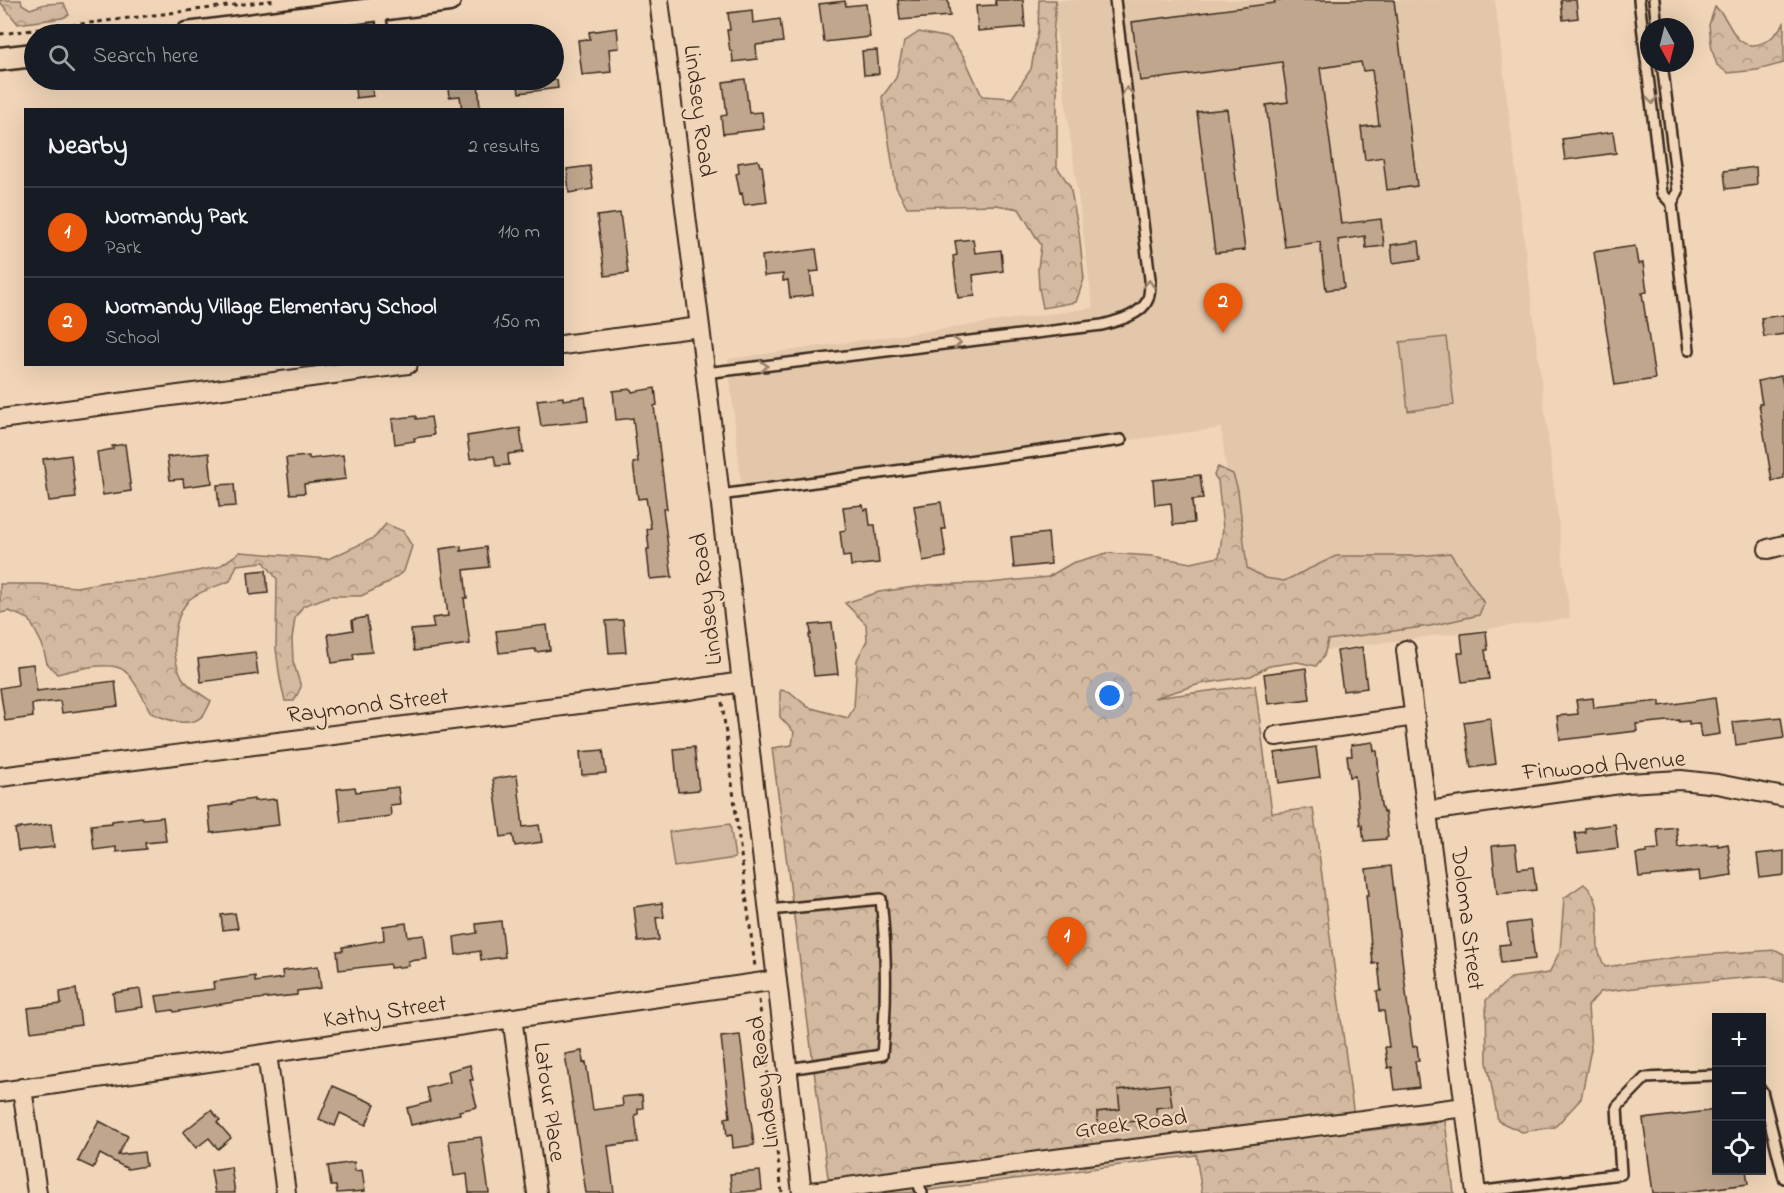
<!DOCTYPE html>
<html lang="en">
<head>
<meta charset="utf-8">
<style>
  :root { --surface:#171b24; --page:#20242c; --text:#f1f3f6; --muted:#9ea1a6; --line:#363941; --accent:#ea580c }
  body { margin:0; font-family:"Indie Flower",sans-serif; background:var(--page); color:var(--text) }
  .controls { position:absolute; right:18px; bottom:18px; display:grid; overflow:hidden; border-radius:0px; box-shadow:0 6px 24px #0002 }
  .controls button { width:54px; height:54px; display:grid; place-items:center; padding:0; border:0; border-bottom:2px solid var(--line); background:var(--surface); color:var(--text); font:30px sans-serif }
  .compass { position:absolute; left:1640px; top:18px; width:54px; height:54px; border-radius:50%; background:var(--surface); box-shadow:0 6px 24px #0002; rotate:173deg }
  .you { position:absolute; left:1110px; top:696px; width:21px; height:21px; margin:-15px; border:4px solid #fff; border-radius:50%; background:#1a73e8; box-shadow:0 0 0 9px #1a73e833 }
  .badge { display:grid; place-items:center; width:39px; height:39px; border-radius:50%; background:var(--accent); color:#fff; font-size:20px; font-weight:700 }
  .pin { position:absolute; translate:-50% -50px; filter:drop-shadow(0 2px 3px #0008) }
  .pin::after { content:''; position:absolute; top:32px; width:21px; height:18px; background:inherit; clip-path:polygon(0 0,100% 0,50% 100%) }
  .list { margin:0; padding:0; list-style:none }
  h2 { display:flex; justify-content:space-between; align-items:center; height:78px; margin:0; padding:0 24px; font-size:26px }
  h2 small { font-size:20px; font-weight:400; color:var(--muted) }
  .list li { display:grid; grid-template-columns:39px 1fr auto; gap:18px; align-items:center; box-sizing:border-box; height:90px; padding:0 24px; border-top:2px solid var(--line) }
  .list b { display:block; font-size:22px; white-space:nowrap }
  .list p { margin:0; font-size:20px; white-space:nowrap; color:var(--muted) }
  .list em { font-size:20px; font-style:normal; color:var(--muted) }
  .icon { flex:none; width:33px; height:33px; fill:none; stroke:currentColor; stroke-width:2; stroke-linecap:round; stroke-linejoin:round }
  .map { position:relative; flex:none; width:1784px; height:1193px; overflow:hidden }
  .search { position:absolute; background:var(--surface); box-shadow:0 6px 24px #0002; left:24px; top:24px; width:540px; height:66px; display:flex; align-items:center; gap:15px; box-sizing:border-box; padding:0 21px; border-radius:33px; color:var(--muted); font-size:22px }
  .panel { position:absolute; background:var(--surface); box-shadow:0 6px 24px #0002; left:24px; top:108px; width:540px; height:258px; border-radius:0px }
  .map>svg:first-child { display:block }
  .built { fill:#e2c7ab }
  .grass { fill:#d3b99f; stroke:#87725e; stroke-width:1.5 }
  .forest { fill:url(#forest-crowns); stroke:#87725e; stroke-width:1.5 }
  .building { fill:#bfa68d; stroke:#3b2a1e; stroke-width:1.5 }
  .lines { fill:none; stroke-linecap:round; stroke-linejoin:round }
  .service-casing { stroke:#3b2a1e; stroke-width:14 }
  .minor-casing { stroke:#3b2a1e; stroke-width:22 }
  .tertiary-casing { stroke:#3b2a1e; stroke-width:27 }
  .path { stroke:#3b2a1e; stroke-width:3; stroke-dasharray:4.5 4.5; stroke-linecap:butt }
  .service { stroke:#f1d5b8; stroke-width:9 }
  .minor { stroke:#f1d5b8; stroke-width:18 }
  .tertiary { stroke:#f1d5b8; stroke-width:22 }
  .oneway { stroke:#96806b }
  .labels { text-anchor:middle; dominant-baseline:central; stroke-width:4.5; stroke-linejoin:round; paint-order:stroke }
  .street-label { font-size:24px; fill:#3b2a1e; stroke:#f1d5b8 }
</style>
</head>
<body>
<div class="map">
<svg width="1784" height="1193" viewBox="0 0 1784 1193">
  <defs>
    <pattern id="forest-crowns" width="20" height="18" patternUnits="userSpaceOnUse" patternTransform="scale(1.5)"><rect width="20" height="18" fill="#d3b99f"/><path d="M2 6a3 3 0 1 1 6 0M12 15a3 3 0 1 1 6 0" fill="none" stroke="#ac9781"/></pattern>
  </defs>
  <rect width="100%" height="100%" fill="#f1d5b8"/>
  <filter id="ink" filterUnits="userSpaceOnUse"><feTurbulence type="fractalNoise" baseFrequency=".0167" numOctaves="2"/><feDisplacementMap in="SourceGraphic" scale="12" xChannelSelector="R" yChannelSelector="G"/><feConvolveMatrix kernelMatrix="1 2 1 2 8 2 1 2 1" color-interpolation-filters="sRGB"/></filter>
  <g filter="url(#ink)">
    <path class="built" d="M1052,0H1495L1570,618L1251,660L1221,428L742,491L728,359L1093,308Z"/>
    <path class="grass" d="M1446,337L1454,405L1408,411L1400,342Z
      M730,824L735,858L674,867L669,832Z"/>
    <path class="forest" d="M0,0H21L22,4L30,9L45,4L64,3L69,15L62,18L18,24L0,2Z
      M1039,0H1056L1053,36L1057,90V167L1070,186L1079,232L1084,279L1076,302L1043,308L1039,288L1038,268L1041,245L1019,209L996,205L907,207L896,187L882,97L896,78L904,42L919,32L950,38L964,57L982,96L1012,98L1031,69L1038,31Z
      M1715,7C1730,16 1732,47 1754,45C1769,43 1775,35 1784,23V63L1757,70L1728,73L1717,65L1712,50L1709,25Z
      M1218,467L1233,474L1238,490L1247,568L1265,578L1284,581L1336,556H1419L1450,553L1484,603L1479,615L1430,626L1328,640L1324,656L1316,666L1297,662L1269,666L1251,676L1200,684L1154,698L1255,685L1272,813L1313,808L1356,1132L1445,1121L1454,1193H1202L1196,1155L908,1193H830L772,748L792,745L794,732L780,717V690L790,692L808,707L848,718L854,707L857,660L867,640L866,624L845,603L879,592L929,585L989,583L1048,577L1072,563L1107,553L1152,556L1191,563L1219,557L1223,528L1218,481L1214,475Z
      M386,524L403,531L412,546L404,571L386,584L361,596H330L303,606L295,618L292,639L293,661L301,687L294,701H285L280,679L276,649L277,579L264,562L237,565L230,581C220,585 194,593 188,601C172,620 170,655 182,677C188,687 202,695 211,701C209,705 207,710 204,714C192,730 165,719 151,713C144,700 137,683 126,672C112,659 74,670 57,674L47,663L42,644L29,619L9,611L0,613V584H39L76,587L105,582L154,579L218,567L240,552L328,559L374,538Z
      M1584,884C1605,902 1596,924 1598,948C1599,955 1602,961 1605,967L1687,956L1776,950L1784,954V982L1766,976L1652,986L1600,992L1588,1006L1591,1049L1581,1099L1555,1127L1522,1132L1498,1121L1487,1062L1486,1000L1511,978L1549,973L1560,951L1564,898Z"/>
    <path class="building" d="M898,0H948L950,16L900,20Z
      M995,0H1023L1025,27L978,31L976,6L996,5Z
      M1274,0H1394L1417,186L1387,190L1383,157L1365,160L1361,127L1379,125L1372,70L1363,71L1361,62L1320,68L1341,224L1381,219L1384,246L1366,248L1365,236L1338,240L1344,288L1326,290L1320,242L1285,247L1266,105L1288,102L1282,62L1140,81L1132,22L1275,3Z
      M1561,0H1576L1578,18L1563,20Z
      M845,1L846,6L866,4L870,37L824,42L819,4Z
      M752,10L753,23L780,19L783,42L756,45L757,59L733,62L732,51H730L727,30H730L728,13Z
      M617,28L619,48L609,49L611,72L582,75L578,40L590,39L589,32Z
      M877,50L879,74L864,75L862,51Z
      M745,79L749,113L762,112L764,129L723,134L721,116L727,115L723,82Z
      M354,80H371L373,96L356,98Z
      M447,80H478L480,110H462L460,96L449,97Z
      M517,80H557L558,88L519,93Z
      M1227,109L1245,250L1215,253L1197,112Z
      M1613,132L1616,153L1565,160L1562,139Z
      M758,160L760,166H762L767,202L744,205L742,193L740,194L736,174L739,173L738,163Z
      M590,166L593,189L569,193L567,169Z
      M1756,167L1757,185L1726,189L1724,171Z
      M620,213L628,273L605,276L597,216Z
      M973,239L975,253L1001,250L1003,271L973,275L975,296L958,298L953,256L957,255L955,241Z
      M1419,241L1421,259L1393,263L1391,245Z
      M1635,246L1638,264L1643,263L1647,292L1642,293L1655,379L1615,385L1594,252Z
      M816,249L819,271L810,272L813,295L790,298L788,280L783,281V274L764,276L762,256Z
      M1784,315V334L1764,337L1761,318Z
      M1781,376L1784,390V478L1772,481L1759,404H1762L1758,381Z
      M655,388L657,405L654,406L667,509H663L672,577L650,579L647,551V549H649L647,529L651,528L646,498L638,499L633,463L638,462L633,418L616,420L613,391L631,389L632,392Z
      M563,397V400L585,397L588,421L541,426L537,400Z
      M416,416V419L431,417L434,435L414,438L415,441L395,444L392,419Z
      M520,428L523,452L508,454L509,465L496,466L494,456L470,459L467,436Z
      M125,444L131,491L103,495L97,452L113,449L112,446Z
      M209,453L212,483L184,487L183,479L170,480L167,457Z
      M71,455L76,498L49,501L43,459Z
      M343,455L346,479L304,484L305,493L290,494L286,458L309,456V459Z
      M1200,475L1203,499L1192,500L1194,523L1173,525L1171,503L1155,505L1153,480Z
      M234,484L236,506L219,507L217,485Z
      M941,502L945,529H942L946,557L923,561L914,506Z
      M863,505L864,510L868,509L870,525H875L879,563L851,566L850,556L843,557L840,531L846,530L843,507Z
      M1048,533L1051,564L1014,568L1011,537Z
      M461,546V551L486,547L489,567L464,570L467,598H464L470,644L414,651L411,630L434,628L432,618L448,616L440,549Z
      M266,570L268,593L250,595L248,572Z
      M367,617L372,652L353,654L354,660L332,663L328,634L353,630L352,620Z
      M623,620L626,652L609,653L606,621Z
      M832,623L838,674L814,676L809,635H811L810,625Z
      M547,625L550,650L536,652L535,649L499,653L496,631Z
      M1486,631L1488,650H1485L1489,679L1462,682L1458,653H1463L1461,634Z
      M1362,647L1367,688L1343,691L1337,651Z
      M255,652L258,674L201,682L198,659Z
      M33,664L37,691L115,681L118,706L62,713L60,701L32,704L33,717L5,721L0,688L18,685L16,666Z
      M1306,668L1310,699L1268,704L1264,674Z
      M1593,698L1594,708L1660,701V706L1715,698L1720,734L1701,737L1699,723L1689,724V721L1679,722V720L1636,724L1637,731L1560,740L1557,716L1578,714L1576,700Z
      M1781,717L1784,738L1736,745L1733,722Z
      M1490,718L1496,764L1471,768L1464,722Z
      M1373,742L1374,751H1377L1379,772H1377L1381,805L1383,812H1385L1388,837H1386V839L1364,841L1362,825H1360L1355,776L1350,777L1347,756H1352L1351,745Z
      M694,747L699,790L678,792L674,749Z
      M1316,747L1320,777L1279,783L1275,753Z
      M603,750L606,773L582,775L580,752Z
      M517,775L523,827L539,825L542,842L515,846L513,835L501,837L493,779Z
      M355,787L356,792L398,787L400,804L390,805L391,816L341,822L337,789Z
      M254,799V801L276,799L279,825L211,833L208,807L232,804V802Z
      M142,817L143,819L163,817L166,841L145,843L146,849L116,852V847L94,850L91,825L112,823V821Z
      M51,824L54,847L18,851L15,829Z
      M1615,824L1618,848L1578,853L1575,833L1585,832V828Z
      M1676,827L1678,847L1707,844V845L1718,844V846L1728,844L1732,875L1700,880L1699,871L1639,877L1636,854L1647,853V850L1659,849L1657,829Z
      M1515,844L1518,869L1533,867L1536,890L1497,894L1492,846Z
      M1784,851V875L1760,878L1757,854Z
      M1391,866L1411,1034L1413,1047L1417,1046L1419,1061H1415L1419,1087L1395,1090L1392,1067L1388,1068L1385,1047H1389L1384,1011H1379L1377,991H1381L1378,963L1373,964L1366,895H1369L1366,869Z
      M662,903L664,917L656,918L659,940L638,942L634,907Z
      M235,913L238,928L223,930L221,915Z
      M501,921L505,957L481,960L480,951L456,955L454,937L477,933L476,924Z
      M1530,921L1535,959L1501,963L1499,945L1510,944L1507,924Z
      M406,923L408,937L424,935L427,959L408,961L409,966L390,968V964L339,970L337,951H343V947L384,940L383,926Z
      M318,966L321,988L297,991V995L240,1001L174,1012L173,1010L159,1012L156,996L214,989L213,982L255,976V982L283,978L282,971Z
      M76,989L81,1025L31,1032L28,1008L61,1004L60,992Z
      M140,989L143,1007L115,1011L113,993Z
      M740,1035L754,1145L733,1148L732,1135L727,1136L725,1118L730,1117L721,1037Z
      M582,1051L583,1063L586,1062L593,1110L623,1106L622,1097L642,1095L643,1108L638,1109V1114L635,1115L638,1142L608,1146L614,1193H586L565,1054Z
      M470,1065L473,1080H470L477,1107L459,1111L460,1114L411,1125L407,1108L430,1102L427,1088L450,1082L448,1071Z
      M1169,1084L1172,1106L1156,1108L1157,1119L1119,1123V1128L1098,1130L1097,1112L1120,1109L1118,1090Z
      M333,1086L375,1104L366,1125L340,1113L335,1126L319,1119Z
      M211,1110L220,1120L217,1122L231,1138L218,1149L209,1138L196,1148L183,1132Z
      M1716,1110V1170H1746L1748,1184L1677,1193H1653L1643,1119Z
      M99,1121L128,1136L118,1155L144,1152L146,1166L128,1169L100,1154L93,1168L78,1161Z
      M481,1137L489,1193H469L467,1174L454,1176L449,1141Z
      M354,1162L355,1171L362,1170L365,1191L337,1193L336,1186H331L328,1166Z
      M231,1167L235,1193H215L211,1170Z
      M760,1171L762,1190L732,1193L730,1174Z"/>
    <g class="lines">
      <g class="service-casing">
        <path id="service" d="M1639,0L1662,193L1672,204
          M1654,0L1657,27
          M380,10L383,34
          M345,13L348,34
          M1662,63L1678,191L1672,204L1689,350
          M705,373L1102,325C1117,321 1142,315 1148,299C1150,293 1150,285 1150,279L1115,0
          M720,495L1121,440
          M769,910L881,899C887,953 887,1000 882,1055L788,1069
          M1762,1091L1784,1178
          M916,1178L922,1193
          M1476,1192L1621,1174L1617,1107L1645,1078L1716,1075"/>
      </g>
      <g class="minor-casing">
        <path id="minor" d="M659,0L700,327L802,1193
          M562,345L700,327
          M0,419L408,364
          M1768,549L1784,545
          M1406,650L1476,1193
          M1276,736L1415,716
          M0,777L682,691L742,682
          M1428,811L1627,783L1681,780L1717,784L1784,797
          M512,1018L537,1193
          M267,1054L286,1193
          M22,1088L37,1193
          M0,1092L777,980
          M804,1193L1039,1161L1465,1107"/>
      </g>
      <g class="tertiary-casing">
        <path id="tertiary" d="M187,34L449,0
          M0,59L34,55"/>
      </g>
      <path class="path" d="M0,34L276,0
        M722,702L755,967
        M759,1000L782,1193"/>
      <use href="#service" class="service"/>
      <use href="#minor" class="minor"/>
      <use href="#tertiary" class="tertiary"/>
    </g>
    <defs><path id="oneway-chevron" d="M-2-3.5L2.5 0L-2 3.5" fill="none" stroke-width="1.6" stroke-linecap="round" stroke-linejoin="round" transform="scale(1.5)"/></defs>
    <g class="oneway">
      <use href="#oneway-chevron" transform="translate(1127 91) rotate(-97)"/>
      <use href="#oneway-chevron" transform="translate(1652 100) rotate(84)"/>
      <use href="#oneway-chevron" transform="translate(1149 284) rotate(-88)"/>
      <use href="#oneway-chevron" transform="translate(957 343) rotate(-7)"/>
      <use href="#oneway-chevron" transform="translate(764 366) rotate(-7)"/>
    </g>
  </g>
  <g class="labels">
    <g class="street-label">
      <text transform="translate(698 111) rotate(83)">Lindsey Road</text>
      <text transform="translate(708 599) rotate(-97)">Lindsey Road</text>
      <text transform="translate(368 707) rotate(-7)">Raymond Street</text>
      <text transform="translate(1604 767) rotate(-5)">Finwood Avenue</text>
      <text transform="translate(1466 919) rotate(83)">Doloma Street</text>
      <text transform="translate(385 1013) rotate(-8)">Kathy Street</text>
      <text transform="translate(765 1082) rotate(-97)">Lindsey Road</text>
      <text transform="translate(548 1102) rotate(82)">Latour Place</text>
      <text transform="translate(1131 1125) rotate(-7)">Greek Road</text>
    </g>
  </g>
</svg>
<div class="controls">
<button>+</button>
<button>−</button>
<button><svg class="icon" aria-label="locate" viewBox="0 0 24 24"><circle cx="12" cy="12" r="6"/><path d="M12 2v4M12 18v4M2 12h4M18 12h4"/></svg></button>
</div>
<svg class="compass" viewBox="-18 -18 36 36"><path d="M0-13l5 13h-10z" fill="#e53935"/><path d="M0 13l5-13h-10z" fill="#9ea1a6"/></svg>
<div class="you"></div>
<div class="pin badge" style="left:1067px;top:967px">1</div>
<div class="pin badge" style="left:1223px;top:333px">2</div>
<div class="search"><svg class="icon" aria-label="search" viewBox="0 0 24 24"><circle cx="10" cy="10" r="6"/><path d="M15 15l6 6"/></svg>Search here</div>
<section class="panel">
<h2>Nearby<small>2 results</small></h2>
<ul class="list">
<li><span class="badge">1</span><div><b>Normandy Park</b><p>Park</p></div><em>110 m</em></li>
<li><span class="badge">2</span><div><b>Normandy Village Elementary School</b><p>School</p></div><em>150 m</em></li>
</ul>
</section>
</div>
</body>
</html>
